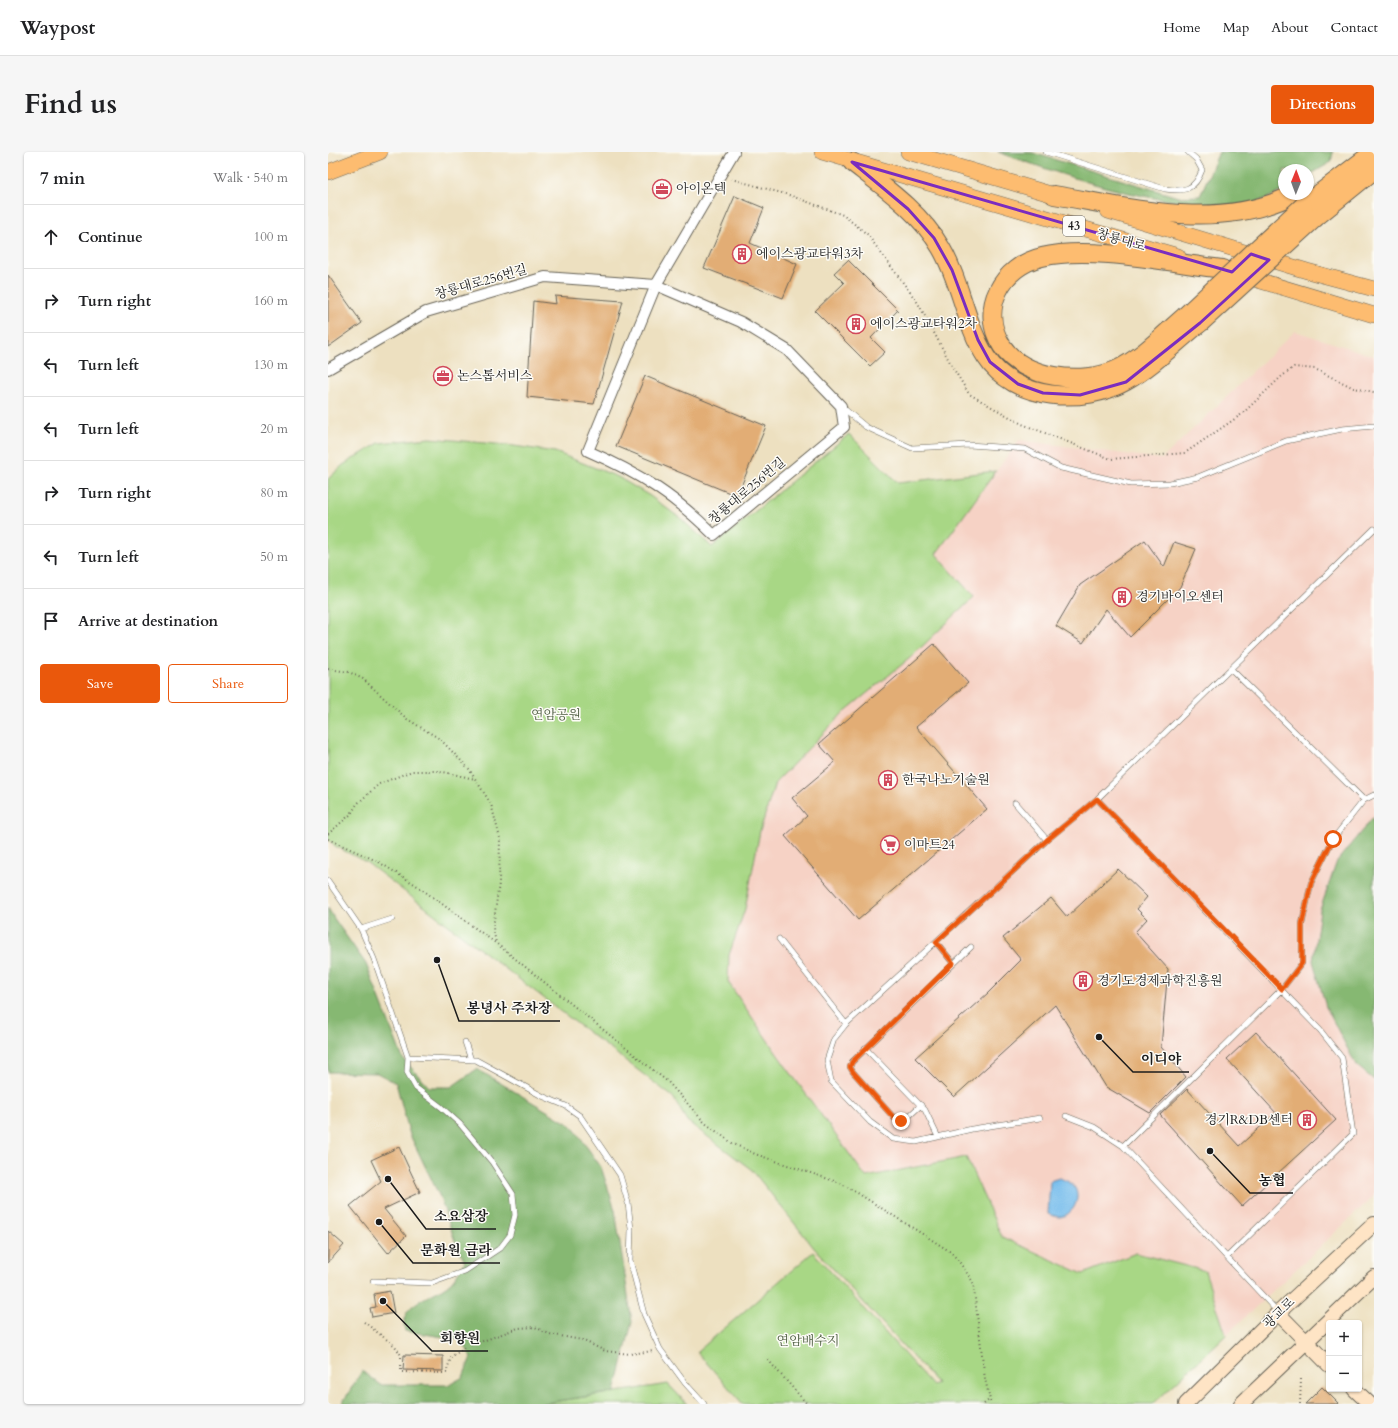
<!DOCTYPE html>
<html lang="en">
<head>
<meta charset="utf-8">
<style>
  :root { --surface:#fff; --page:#f6f6f6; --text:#202124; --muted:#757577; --line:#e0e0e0; --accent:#ea580c }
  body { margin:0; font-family:Cardo,"Noto Serif KR",serif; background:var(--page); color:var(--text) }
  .controls { position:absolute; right:12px; bottom:12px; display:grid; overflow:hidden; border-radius:4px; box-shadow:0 1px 3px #0004 }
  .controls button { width:36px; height:36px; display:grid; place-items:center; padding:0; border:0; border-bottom:1px solid var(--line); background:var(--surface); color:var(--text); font:20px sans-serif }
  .compass { position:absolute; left:950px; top:12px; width:36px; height:36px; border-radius:50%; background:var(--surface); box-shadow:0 1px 3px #0004; rotate:1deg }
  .stop { position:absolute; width:12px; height:12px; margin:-9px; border:3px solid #ea580c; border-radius:50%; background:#fff }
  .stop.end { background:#ea580c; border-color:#fff; box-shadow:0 1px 4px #0008 }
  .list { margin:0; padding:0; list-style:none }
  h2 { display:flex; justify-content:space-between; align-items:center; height:52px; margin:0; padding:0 16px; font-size:17px }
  h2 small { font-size:13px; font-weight:400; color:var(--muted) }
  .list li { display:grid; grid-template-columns:26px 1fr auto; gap:12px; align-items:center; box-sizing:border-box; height:64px; padding:0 16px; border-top:1px solid var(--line) }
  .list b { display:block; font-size:15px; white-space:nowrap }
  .list em { font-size:13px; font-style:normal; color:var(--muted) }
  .actions { display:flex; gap:8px; padding:12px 16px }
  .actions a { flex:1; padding:9px 0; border:1px solid var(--accent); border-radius:4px; text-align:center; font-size:14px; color:var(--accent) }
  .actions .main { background:var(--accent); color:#fff }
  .icon { flex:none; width:22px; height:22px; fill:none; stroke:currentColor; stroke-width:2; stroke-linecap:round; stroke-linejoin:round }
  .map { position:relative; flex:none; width:1046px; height:1252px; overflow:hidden; border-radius:4px }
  header { display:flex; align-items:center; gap:24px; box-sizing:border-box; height:56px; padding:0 20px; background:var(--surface); border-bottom:1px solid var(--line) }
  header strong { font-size:19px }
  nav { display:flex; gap:22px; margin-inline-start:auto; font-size:14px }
  .intro { display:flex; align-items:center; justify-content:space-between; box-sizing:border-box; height:96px; padding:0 24px }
  h1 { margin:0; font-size:28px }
  .button { padding:10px 18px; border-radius:4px; background:var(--accent); color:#fff; font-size:14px; font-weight:700 }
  main { display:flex; gap:24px; padding:0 24px }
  aside { flex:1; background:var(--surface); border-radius:4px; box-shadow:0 1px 3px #0004 }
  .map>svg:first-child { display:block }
  .built { fill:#f6d2c5 }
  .green { fill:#a8d785; stroke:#627a50 }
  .forest { fill:#86b872; stroke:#516a47 }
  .water { fill:#74bcec; stroke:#486c84 }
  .building { fill:#e2ad74 }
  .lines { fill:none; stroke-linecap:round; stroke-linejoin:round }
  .lane-casing { stroke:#656155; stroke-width:6 }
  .street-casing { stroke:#656155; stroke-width:12 }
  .secondary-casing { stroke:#656155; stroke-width:16 }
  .primary-casing { stroke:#656155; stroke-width:16 }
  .highway-casing { stroke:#656155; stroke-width:20 }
  .path { stroke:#656155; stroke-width:2; stroke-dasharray:1 3; stroke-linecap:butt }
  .lane { stroke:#fff; stroke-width:5 }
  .street { stroke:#fff; stroke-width:10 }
  .secondary { stroke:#fee4c5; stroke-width:14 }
  .primary { stroke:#fdbc6f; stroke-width:15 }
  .highway { stroke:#fdbc6f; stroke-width:18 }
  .highway-bridge-casing { stroke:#656155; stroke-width:20; stroke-linecap:butt }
  .highway-bridge { stroke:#fdbc6f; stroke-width:18 }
  .route { stroke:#ea580c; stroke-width:5 }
  .marked { fill:none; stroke:#7b2cbf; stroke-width:3; stroke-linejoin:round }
  .labels { text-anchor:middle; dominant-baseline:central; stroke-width:3; stroke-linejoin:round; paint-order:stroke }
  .shield { fill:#fdfcf7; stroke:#605f5e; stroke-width:1 }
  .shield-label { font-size:12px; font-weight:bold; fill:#1c1c1c }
  .poi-label { font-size:13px; fill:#1c1c1c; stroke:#fdfcf7; text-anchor:start }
  .street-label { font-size:13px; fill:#1c1c1c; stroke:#fdfcf7 }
  .park-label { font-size:13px; fill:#4d5d41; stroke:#fdfcf7 }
  .leader { fill:none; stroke:#1c1c1c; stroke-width:1.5 }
  .callout-dot { fill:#1c1c1c; stroke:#fdfcf7; stroke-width:1.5 }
  .callout-label { font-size:14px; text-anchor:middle; font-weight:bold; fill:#1c1c1c; stroke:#fdfcf7; stroke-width:3; stroke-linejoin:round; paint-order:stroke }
</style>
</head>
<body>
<header>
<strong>Waypost</strong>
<nav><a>Home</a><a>Map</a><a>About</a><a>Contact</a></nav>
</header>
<div class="intro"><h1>Find us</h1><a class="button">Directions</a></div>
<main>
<aside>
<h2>7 min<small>Walk · 540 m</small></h2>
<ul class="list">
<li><svg class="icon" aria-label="ahead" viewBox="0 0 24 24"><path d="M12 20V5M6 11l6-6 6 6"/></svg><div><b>Continue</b></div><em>100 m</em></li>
<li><svg class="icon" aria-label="right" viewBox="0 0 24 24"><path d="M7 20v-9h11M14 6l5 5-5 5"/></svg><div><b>Turn right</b></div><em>160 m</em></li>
<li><svg class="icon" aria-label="left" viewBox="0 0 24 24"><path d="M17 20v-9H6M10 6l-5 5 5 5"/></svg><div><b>Turn left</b></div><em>130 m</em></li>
<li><svg class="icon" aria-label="left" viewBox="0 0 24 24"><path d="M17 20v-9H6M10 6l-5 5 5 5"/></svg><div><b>Turn left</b></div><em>20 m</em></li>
<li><svg class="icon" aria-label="right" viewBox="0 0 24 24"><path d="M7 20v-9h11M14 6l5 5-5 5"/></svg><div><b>Turn right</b></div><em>80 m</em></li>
<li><svg class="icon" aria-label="left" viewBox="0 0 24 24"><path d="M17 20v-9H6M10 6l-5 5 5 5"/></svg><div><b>Turn left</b></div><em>50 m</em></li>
<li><svg class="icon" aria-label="arrive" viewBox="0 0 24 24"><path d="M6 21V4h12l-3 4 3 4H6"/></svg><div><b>Arrive at destination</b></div></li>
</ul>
<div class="actions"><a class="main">Save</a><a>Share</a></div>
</aside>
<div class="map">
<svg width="1046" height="1252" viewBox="0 0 1046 1252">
  <rect width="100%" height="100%" fill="#fdfcf7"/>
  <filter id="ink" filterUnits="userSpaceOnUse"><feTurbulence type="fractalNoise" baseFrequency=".025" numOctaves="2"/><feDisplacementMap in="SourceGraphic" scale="8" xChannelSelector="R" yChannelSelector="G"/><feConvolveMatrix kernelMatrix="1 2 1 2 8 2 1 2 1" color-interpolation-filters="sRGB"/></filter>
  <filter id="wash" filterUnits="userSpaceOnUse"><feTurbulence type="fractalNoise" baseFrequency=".012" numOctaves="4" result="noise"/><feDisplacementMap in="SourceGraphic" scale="16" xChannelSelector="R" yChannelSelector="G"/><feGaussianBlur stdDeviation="0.9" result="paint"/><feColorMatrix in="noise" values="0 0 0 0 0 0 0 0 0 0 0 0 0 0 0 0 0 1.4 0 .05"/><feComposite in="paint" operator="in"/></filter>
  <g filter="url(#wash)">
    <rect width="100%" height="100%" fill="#ede0c0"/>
    <path class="built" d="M967,179L1046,204V664L1009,709L1028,913L1046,928V1044L898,1183L877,1119L808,1101L755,1122L674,1085L638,1005L538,1025L449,902L400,830L401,803L417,757L432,679L447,631L516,560L582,506L645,445L608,402L691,288L834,307Z"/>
    <path class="green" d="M521,282L570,331L668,319L608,402L646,445L582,506L516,560L447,631L432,679L417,757L401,803L400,830L449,902L538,1025L638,1005L674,1085L755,1122L808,1101L877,1119L898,1183L825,1252H415L369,1200L485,1100L605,1234L609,1231L486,1096L424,1018L359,969L345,945L38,710L7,694L0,687V327L15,313L51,291L102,286L179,293L227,300L290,325L322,344L352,366L384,395Z
      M340,1232L359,1252H211Z"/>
    <path class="forest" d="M670,0L705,1L850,45L872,44L891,0H1005L1003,10L980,24V18H956V38C941,46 922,54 905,55C890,56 876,52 863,51C796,45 732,22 670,0Z
      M1046,664V928L1028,913L998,855L985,809L992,758L1009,709Z
      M0,756L7,768L38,812L75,907L101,935H123L149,917L244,974L273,1015L287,1058L304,1170L287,1240L211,1252H15L16,1248L34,1219L52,1233H121L135,1225L143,1205L134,1188L77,1179C70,1150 103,1147 122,1131C128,1125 132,1117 137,1110L127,1089L112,1045L82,983L68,931L49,921L0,920Z"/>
    <path class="water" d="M731,1026C737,1028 743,1030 747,1036C753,1047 745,1063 732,1065C729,1065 723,1063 720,1062L722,1029Z"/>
    <g id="blocks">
      <path class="building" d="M407,44L436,56L422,91L469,112L455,146L376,116Z
        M520,108L570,158L543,186L557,200L542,214L487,159L516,131L506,121Z
        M0,123L34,171L0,195Z
        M227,144L295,149L266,252L199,245L205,149L228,152Z
        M317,224L438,274L409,344L288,294Z
        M817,388L836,415L846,390L868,397L852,435L802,485L778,457L755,491L728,474L752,433Z
        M606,492L640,531L588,575L659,657L530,768L457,684L479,664L464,646L507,610L491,592Z
        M790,717L819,745L809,757L819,767L807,780L840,817L833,895L858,925L822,961L778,935L727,853L626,945L587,906L660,841L693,808L675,786L723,746L739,765Z
        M928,880L1008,968L914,1054L832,963L859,937L911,994L948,961L899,907Z
        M71,995L92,1040L56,1057L78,1084L60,1101L22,1054L53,1029L43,1008Z
        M0,1079L16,1093L0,1111Z
        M62,1139L66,1161L44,1165L42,1156L48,1155L46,1142Z
        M76,1203L115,1204V1219L75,1218Z
        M994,1235L1011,1252H977Z"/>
    </g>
  </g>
  <g filter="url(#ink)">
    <use href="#blocks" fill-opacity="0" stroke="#656155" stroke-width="1"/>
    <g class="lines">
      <g class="lane-casing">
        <path id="lane" d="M718,0L837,37C856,40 867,38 874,18L868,7L860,0
          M514,255L538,275L584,296L641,293L697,297L733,316L803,332L842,331L870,325L958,289L1014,277L1046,274
          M903,517L1036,648
          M769,647L992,878L1014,906L1025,982L899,1105
          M687,651L719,688
          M0,729L33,777L46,807L80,905L79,920L88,936L113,955L132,972L164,1010L185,1042L187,1063L182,1083L172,1096L137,1119L104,1131L45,1129
          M33,777L64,767
          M451,787L518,872
          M608,790L625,811
          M137,890L143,908
          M537,896L597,958L610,985
          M80,905L148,908L214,944L238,954L252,964L292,1023L300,1051L303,1077L302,1108L316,1162L332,1197L357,1231L376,1252
          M593,953L579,966L573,969L567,967L525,920L522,915L524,910L643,795
          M738,964L766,975L795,994L949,1159
          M712,966L644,977L588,990L565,987L542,970L503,929L499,908L506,887L518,872L719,688L769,647L1046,377
          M795,994L954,837L974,811V772L983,731L1005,687L1036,648L1046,643"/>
      </g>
      <g class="street-casing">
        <path id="street" d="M0,217L98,160L217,125L328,133L413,170L459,198L513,254L516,275L386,383C347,344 311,321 260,299L328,133L406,0"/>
      </g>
      <g class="secondary-casing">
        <path id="secondary" d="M950,1161L1001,1213
          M1026,1237L1042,1252
          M858,1252L950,1161L1046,1072
          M913,1252L1046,1125"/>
      </g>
      <g class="primary-casing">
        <path id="primary" d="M494,0L850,104
          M580,0L736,46
          M0,20L52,0
          M780,59L979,119L1046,137
          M913,123L1046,163"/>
      </g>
      <g class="highway-casing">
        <path id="highway" d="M524,10C556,35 592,60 613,96C633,130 637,172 658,205C686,249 756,253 798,229C825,214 848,190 872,171
          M726,43C804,56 892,80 966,42
          M975,54L1046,0
          M988,65L1046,18
          M857,164C836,182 814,206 788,218C754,233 696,227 674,194C650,157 674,114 714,105C762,93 844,111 895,117"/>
      </g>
      <path class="path" d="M403,27L461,43L515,63L539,82L590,151L625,216L641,242L694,272L783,307L857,301L914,262L953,225L966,215L987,217L1026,236L1046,240
        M0,517L21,520L35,527L79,567L112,587L141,617L163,652L172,686L171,731L165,776L168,791
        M0,682L23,662L29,652L51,632L84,619H111L147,627
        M0,687L49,709L88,733L169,792L340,930L377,971L404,991L427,1002L512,1031L531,1042L623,1100L632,1111L645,1130L657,1227L663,1252
        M36,1170L67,1194L73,1203V1220L118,1221L123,1205L136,1196L190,1176L207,1175L221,1182L254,1188L277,1199L302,1202L325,1199
        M440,1208L479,1252
        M656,1252L661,1248
        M972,1252L973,1227"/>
      <use href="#lane" class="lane"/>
      <use href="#street" class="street"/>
      <use href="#secondary" class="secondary"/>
      <use href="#primary" class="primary"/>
      <use href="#highway" class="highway"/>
      <g class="highway-bridge-casing">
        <path id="highway-bridge" d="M857,164L975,54
          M872,171L988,65"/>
      </g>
      <use href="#highway-bridge" class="highway-bridge"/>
    </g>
  </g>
  <g class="lines" filter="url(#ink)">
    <path class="route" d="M573,969L567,967L525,920L522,915L524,910L625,811L608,790L719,688L769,647L954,837L974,811V772L983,731L1005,687"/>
  </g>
  <path class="marked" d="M524,10L904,120L923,102L941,108L872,171L798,230L752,243L715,241L690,232L662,210L650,188L624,118L606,86L580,57Z"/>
  <defs>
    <g id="office-ring" transform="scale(1)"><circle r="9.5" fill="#fdfcf7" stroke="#d1495b" stroke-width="1.5"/><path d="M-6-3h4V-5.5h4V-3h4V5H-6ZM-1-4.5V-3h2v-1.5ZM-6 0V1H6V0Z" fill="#d1495b"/></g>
    <g id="building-ring" transform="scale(1)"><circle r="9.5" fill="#fdfcf7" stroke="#d1495b" stroke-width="1.5"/><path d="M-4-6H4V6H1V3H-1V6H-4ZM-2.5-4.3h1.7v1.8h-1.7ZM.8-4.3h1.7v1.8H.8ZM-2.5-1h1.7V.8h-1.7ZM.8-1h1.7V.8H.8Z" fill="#d1495b"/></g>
    <g id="supermarket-ring" transform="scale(1)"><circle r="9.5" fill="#fdfcf7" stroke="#d1495b" stroke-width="1.5"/><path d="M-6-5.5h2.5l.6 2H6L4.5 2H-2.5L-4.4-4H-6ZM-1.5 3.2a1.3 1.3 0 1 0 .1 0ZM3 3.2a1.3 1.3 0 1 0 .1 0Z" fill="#d1495b"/></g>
  </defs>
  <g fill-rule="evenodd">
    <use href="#office-ring" x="334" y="37"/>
    <use href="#building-ring" x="414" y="102"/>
    <use href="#building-ring" x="528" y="172"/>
    <use href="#office-ring" x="115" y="224"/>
    <use href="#building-ring" x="794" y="445"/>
    <use href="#building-ring" x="560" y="628"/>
    <use href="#supermarket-ring" x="562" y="693"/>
    <use href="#building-ring" x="755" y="829"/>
    <use href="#building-ring" x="979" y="968"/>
  </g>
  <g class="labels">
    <rect class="shield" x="735" y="64" width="22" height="20" rx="3"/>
    <g class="shield-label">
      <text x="746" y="74">43</text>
    </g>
    <g class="poi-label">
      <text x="348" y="37">아이온텍</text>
      <text x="428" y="102">에이스광교타워3차</text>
      <text x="542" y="172">에이스광교타워2차</text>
      <text x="129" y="224">논스톱서비스</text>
      <text x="808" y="445">경기바이오센터</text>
      <text x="574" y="628">한국나노기술원</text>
      <text x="576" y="693">이마트24</text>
      <text x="769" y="829">경기도경제과학진흥원</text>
      <text x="965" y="968" text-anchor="end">경기R&amp;DB센터</text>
    </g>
    <g class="street-label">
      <text transform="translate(793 88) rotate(16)">창룡대로</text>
      <text transform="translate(153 130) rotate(-16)">창룡대로256번길</text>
      <text transform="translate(419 339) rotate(-40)">창룡대로256번길</text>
      <text transform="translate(951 1161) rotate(-44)">광교로</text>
    </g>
    <g class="park-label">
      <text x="228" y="563">연암공원</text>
      <text x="480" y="1189">연암배수지</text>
    </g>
  </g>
  <path class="leader" d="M109 808L131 869H232M771 885L805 920H861M882 999L922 1041H965M60 1027L98 1077H168M51 1070L85 1111H172M55 1149L104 1199H160"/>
  <g class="callout-dot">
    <circle cx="109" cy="808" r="4"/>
    <circle cx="771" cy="885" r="4"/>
    <circle cx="882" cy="999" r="4"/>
    <circle cx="60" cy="1027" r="4"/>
    <circle cx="51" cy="1070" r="4"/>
    <circle cx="55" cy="1149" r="4"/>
  </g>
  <g class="callout-label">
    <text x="181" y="861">봉녕사 주차장</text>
    <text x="833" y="912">이디야</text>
    <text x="944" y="1033">농협</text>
    <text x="133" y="1069">소요삼장</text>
    <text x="128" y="1103">문화원 금라</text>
    <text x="132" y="1191">회향원</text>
  </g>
</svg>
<div class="controls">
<button>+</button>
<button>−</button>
</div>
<svg class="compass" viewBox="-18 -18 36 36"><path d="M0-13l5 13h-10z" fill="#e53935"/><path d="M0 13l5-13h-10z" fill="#757577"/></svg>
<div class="stop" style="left:1005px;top:687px"></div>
<div class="stop end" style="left:573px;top:969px"></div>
</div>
</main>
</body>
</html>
